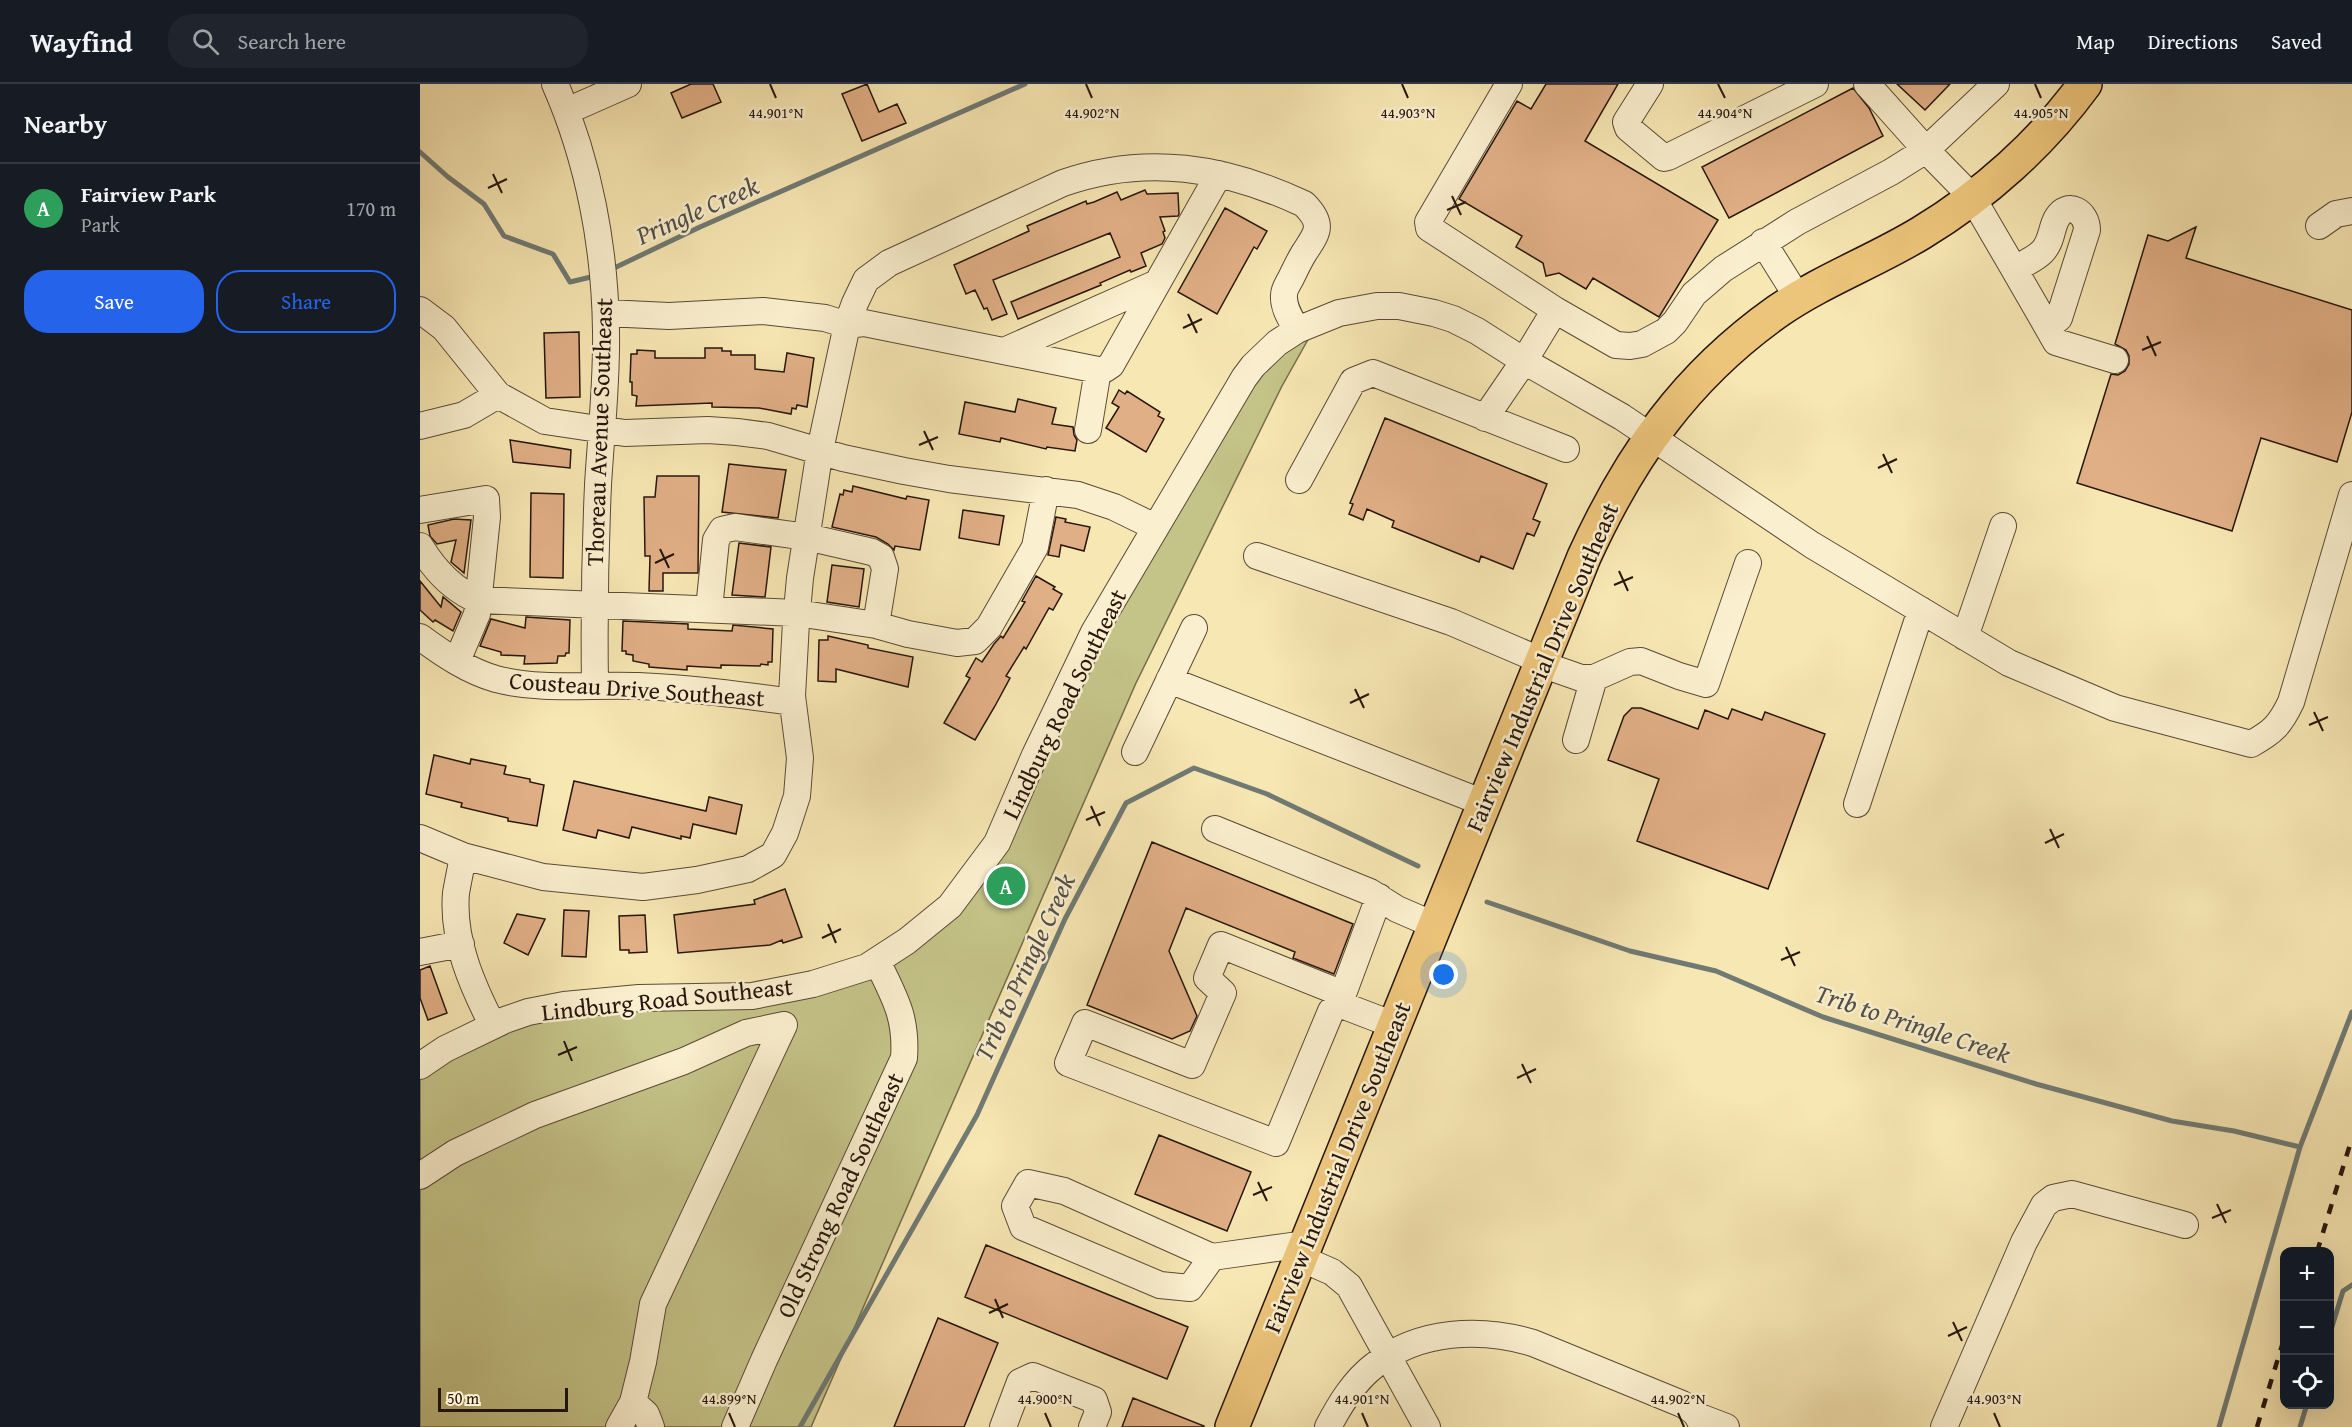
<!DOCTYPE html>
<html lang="en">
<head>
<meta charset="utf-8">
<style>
  :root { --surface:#171b24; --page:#20242c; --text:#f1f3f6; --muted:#9ea1a6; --line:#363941; --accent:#2563eb }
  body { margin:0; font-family:"Gentium Book Plus",serif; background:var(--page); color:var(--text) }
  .controls { position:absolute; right:18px; bottom:18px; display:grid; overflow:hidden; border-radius:12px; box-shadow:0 6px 24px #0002 }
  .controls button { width:54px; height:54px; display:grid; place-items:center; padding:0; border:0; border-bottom:2px solid var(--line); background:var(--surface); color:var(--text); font:30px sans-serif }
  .scale { position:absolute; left:18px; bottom:15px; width:130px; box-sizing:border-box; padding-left:6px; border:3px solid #26160d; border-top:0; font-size:16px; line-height:21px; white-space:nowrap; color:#26160d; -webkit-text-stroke:4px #faefce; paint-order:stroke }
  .you { position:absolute; left:1024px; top:891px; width:21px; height:21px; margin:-15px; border:4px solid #fff; border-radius:50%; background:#1a73e8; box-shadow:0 0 0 9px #1a73e833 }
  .badge { display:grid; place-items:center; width:39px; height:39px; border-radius:50%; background:var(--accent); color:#fff; font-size:20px; font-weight:700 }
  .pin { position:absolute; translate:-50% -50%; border:3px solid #fff; box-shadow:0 2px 6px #0006 }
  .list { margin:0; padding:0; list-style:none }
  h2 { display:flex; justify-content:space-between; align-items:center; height:78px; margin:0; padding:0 24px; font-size:26px }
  h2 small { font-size:20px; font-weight:400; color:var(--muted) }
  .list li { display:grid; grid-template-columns:39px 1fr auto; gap:18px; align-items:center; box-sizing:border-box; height:90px; padding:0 24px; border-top:2px solid var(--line) }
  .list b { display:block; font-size:22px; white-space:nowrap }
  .list p { margin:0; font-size:20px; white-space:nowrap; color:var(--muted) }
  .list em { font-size:20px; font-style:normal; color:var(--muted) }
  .actions { display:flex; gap:12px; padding:18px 24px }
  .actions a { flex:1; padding:14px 0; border:2px solid var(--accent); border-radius:24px; text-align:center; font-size:21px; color:var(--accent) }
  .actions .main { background:var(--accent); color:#fff }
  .icon { flex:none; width:33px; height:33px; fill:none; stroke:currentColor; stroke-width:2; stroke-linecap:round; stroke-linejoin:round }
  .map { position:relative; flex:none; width:1932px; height:1343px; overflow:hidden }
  header { display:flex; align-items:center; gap:36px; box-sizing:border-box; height:84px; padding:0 30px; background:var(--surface); border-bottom:2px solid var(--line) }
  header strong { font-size:28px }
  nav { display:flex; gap:33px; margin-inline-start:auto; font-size:21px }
  .search { width:420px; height:54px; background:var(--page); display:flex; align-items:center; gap:15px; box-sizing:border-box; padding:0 21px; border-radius:24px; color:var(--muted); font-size:22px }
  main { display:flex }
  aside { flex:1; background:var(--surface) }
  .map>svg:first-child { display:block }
  .green { fill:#c4c388; stroke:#756c4a; stroke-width:1.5 }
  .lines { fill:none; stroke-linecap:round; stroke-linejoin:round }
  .stream { stroke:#707a74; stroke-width:5 }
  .building { fill:#e1af86; stroke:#26160d; stroke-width:1.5 }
  .minor-casing { stroke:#5a4a36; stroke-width:28 }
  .major-casing { stroke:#26160d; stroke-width:36 }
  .minor { stroke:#faefce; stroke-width:26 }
  .major { stroke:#ecc47a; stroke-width:33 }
  .rail { stroke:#26160d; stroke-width:4.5; stroke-dasharray:10 10; stroke-linecap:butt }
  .ticks { fill:none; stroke:#26160d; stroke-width:2 }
  .labels { text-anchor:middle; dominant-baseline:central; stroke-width:5; stroke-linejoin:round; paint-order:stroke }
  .street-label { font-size:24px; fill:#26160d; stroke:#faefce }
  .water-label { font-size:26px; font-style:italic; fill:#515049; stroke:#faefce }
  .ticks-label { font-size:15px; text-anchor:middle; fill:#26160d; stroke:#faefce; stroke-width:5; stroke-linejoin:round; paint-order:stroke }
</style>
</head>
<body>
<header>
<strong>Wayfind</strong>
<div class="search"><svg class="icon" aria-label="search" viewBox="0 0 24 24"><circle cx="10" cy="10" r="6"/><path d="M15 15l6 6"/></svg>Search here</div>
<nav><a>Map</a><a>Directions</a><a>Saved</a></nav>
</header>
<main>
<aside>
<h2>Nearby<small></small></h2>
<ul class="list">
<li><span class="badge" style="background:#2e9e5b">A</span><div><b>Fairview Park</b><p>Park</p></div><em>170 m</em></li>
</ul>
<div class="actions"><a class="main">Save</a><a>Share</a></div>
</aside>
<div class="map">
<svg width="1932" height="1343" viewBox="0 0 1932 1343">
  <rect width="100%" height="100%" fill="#f7e7b3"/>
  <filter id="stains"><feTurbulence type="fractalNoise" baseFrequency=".00333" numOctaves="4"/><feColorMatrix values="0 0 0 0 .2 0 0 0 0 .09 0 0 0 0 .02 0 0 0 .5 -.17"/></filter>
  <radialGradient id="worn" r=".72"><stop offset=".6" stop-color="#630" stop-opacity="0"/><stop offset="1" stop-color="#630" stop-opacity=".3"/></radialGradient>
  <path class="green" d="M899,236L862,302L716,599L391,1343H0V982L85,936L393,900L530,822L813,311Z"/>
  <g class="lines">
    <path class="stream" d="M0,68L28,93L64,120L84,152L133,170L150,198L175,192
      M190,186L280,143L605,0
      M1067,818L1210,867L1296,887L1403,933L1616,1000L1752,1037L1814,1047L1880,1063
      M1910,1249L1923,1207L1932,1201
      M380,1343L557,1031L645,835L706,719L774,684L847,710L998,782
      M1799,1343L1880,1063L1932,928
      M1880,1343L1887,1320"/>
  </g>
  <path class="building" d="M271,0H293L301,18L262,34L251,9Z
    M447,0L459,28L477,20L486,39L442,57L422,10Z
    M1126,0H1198L1165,57L1298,136L1239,233L1173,194L1166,205L1139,189L1126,192L1123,179L1096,163L1102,152L1039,115L1097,17L1111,25Z
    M1477,0H1530L1505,26Z
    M1433,4L1449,24L1463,52L1309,134L1282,83Z
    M725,106L727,110L758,109L759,130L758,132L740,133L745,147L743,148L745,154L742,160L721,169L726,182L711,188L710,186L680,199L681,201L598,235L591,218L700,173L690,149L573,196L587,230L572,236L567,224L564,225L555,206L546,210L534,181L609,147L607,142L666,117L667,120L674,118L697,108L701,116Z
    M805,124L847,147L837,165L834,163L797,230L758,208Z
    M1776,143L1766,174L1932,226V328L1917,378L1841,354L1812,447L1657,399L1691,290L1698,291L1705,287L1709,280V272L1706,266L1695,260L1728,151L1748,157Z
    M159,248L160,313L126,314L124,249Z
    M285,264H302V267H311V271H335V285L364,288L367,269L394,274L387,323L377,321L376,325L372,324L371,330L339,324L292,323V319L216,322L217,312L212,311V298H210L211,270H217V266L235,267V274H285Z
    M699,306L705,310L707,307L740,328L738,332L744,335L726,368L686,344L699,323L692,319Z
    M598,315L636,324L632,340L653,343L654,351L657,356L655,367L627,363L626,365L581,354L580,358L539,350L545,318L595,328Z
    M965,334L1127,400L1113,435L1120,438L1114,452L1107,449L1093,485L1061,472L1059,478L972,443L974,437L947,425L943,436L929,430L933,420L930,419Z
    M90,356L151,366L150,384L93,378Z
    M309,380L366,386L358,434L302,428Z
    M237,392H279L278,489H243V507H229L230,472H225L224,413H235Z
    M433,402L486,415L487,412L509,416L500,466L475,462L474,466L468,460L456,453L412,443L420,410L423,411L424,406L432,408Z
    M111,409L144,410L143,494L110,493Z
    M543,426L584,432L579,461L539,454Z
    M636,433L646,435L645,438L670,443L664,467L641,461L639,473L628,471Z
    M34,435L51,436L44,489L31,478L36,456L17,460L10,452L8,441Z
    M319,459L351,463L345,513L312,511Z
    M412,481L444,485L439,523L407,518Z
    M616,492L635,503L633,505L642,510L633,526L629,524L606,565L604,563L586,592L590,594L575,622L555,656L524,639L550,594L546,592L556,574L562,578L574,560L581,552L583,554L605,518L602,517Z
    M0,497L21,523L23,513L41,528L33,547L15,536L13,538L0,526Z
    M106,533L150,536L149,569H146L145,572H138L137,579L104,580L105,572L81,571V568L60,562L71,535L105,544Z
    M203,537L268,540V545L312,547L313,541L353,545L352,578H348V581L341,580L340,582L301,581V584L267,582V586L229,583V580L213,577V571L206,570V567H202Z
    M408,552L448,561V564L493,573L488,603L416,585V598L398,597L399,556H408Z
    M1212,624H1221L1278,645L1285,626L1308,635L1312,625L1342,636L1345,628L1405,650L1348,805L1217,757L1239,695L1188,676L1204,632Z
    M14,671L50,680L51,675L86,682L84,690L110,695V698L124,701L117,742L88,737V734L41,723L42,719L6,710Z
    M154,697L286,727L289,713L322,721L316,750L273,740L270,754L261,752V755L212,743L209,754L178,746L176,754L143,746Z
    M732,758L933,840L914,890L873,874L875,868L766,824L749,867L777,932L770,947L752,955L667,921Z
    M365,805L382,853L363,859L362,856L350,861L258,869L254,831L335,820L334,816Z
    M144,826L169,827L166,873L142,872Z
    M97,830L125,835L108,871L84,859Z
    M225,831L227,868L209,869V866H200L199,832Z
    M10,882L27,929L8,936L0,914V886Z
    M739,1051L831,1088L807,1147L715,1110Z
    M566,1161L768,1243L747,1295L545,1213Z
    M518,1234L578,1259L544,1343H474Z
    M713,1314L784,1342L783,1343H702Z"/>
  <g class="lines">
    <g class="minor-casing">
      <path id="minor" d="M135,0C169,77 185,164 186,247C187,299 181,350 178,401C175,468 174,534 175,601
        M1089,0L1008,138L1009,144L1135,226L1196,261L1210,262L1222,260L1246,247L1255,238L1274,210L1303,185L1377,138L1471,88L1506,66L1576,0
        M1230,0L1206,38L1208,44L1244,74L1248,73L1395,0
        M1447,0L1506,66L1552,113L1594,185C1604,180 1615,175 1622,168C1632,158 1631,144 1637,134C1648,116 1667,128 1667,146L1639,234L1635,237H1624L1594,185
        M147,27L208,0
        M1899,142L1916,130L1932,127
        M1343,158L1378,214
        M0,226L24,244L78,311L125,337L205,349L288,346L317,348L348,352L423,374L484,387L529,395L658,411L694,423L735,443
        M186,229L249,232L343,227L405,234L427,241L444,239L678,286L685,285L691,281L799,90
        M1624,237L1636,258L1695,276
        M584,267L737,199
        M1065,334L1104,277L1135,226
        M0,342L44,331L78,311
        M668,346L678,286
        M879,396L933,297L953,289L1146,365
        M0,426L66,415L67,433L57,530L37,577
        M0,462C14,485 33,506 58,516L377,529L456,541L488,550L537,559L555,557L569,543L615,463L626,406
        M837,472L1031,538L1122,577
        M289,525L296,456L302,446L315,443L387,453L452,468L461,473L465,485L456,541
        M0,553C23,570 48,587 76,595C122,607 171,600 218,602C270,604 321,611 372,618
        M1545,553L1583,442
        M1121,580L1161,594H1174L1210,578L1221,577L1259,592L1286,600L1328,479
        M749,596L1064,719
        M1156,656L1174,594
        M715,668L774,544
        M1437,720L1501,526
        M795,745L950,808L977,825L1014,841
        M0,754L43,772L123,793L223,803L277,796L328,785L353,771L365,749L377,712L380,674L372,612L376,538L380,494L400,366L427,241L435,219L446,196L469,179L643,99C726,70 805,83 884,120C905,141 897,149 884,169C879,177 875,186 871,194C868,200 864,205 864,211C863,224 871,235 877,246
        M43,772C41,784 38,797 36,809C32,856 52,901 73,942
        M0,868L41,860
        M923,910L801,861L787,894L803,909L772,981L665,939L648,979L856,1059L911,927L919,920L923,910L959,813
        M919,920L974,941
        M0,982L25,965L85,936L108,928L144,921L219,914L332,912L393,900L447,883L487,857L530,822L577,759L615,671L674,548L824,294L833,282L857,259L877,246L919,229L957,222H979L1014,229L1033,235L1057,247L1104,277L1202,333L1392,461L1589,579L1695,624L1831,660C1853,648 1860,641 1871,618L1932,411
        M0,1092L35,1069L115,1031L264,977L326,949L364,941
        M792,1173L644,1107L608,1099L595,1122L603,1143L740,1201L770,1204L792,1173L886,1160
        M880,1174L912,1188L929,1202L1007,1343
        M213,1318L223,1278L233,1220L364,941
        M1280,1333L1306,1343
        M199,1343L213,1318L226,1330L231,1343
        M315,1343L344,1276L484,974C487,932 474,913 457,877
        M583,1343L600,1298L613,1292L674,1316L678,1328L672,1343
        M908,1343C920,1320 934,1297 955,1281C998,1246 1061,1243 1113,1259L1262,1320C1273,1326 1279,1330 1282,1343
        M1524,1343L1604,1158L1624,1121L1633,1114L1652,1110L1765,1141"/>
    </g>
    <g class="major-casing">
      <path id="major" d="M812,1343L1164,473C1210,372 1266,292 1358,227C1403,196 1455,177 1501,149C1564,111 1622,59 1665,0"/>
    </g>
    <use href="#minor" class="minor"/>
    <use href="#major" class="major"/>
    <path class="rail" d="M1897,1168L1932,1054
      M1837,1343L1864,1255"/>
  </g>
  <path class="ticks" d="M350,0L356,14M666,0L672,14M982,0L988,14M1298,0L1305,14M1615,0L1621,14M73,90L82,109M68,104L87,95M1032,112L1041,131M1027,126L1046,118M768,230L777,249M763,244L782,235M1727,252L1736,272M1722,266L1741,258M504,347L513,366M499,361L518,353M1463,370L1472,389M1458,384L1477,375M240,465L249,484M235,479L254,470M1199,487L1208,507M1194,501L1213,493M935,605L944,624M930,619L949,610M1894,628L1903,647M1889,641L1908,633M671,722L680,742M666,736L685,728M1630,745L1639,764M1625,759L1644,750M408,840L416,859M402,854L421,845M1366,863L1375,882M1361,876L1380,868M144,957L152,977M138,971L157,963M1102,980L1111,999M1097,994L1116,985M838,1098L847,1117M833,1111L852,1103M1797,1120L1806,1139M1792,1134L1811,1126M575,1215L583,1234M569,1229L588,1220M1533,1238L1542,1257M1528,1252L1547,1243M309,1329L315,1343M625,1329L631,1343M942,1329L948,1343M1258,1329L1264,1343M1574,1329L1580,1343"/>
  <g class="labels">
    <g class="street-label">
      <text transform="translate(179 348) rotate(-88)">Thoreau Avenue Southeast</text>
      <text transform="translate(1122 583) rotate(-67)">Fairview Industrial Drive Southeast</text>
      <text transform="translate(217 605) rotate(4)">Cousteau Drive Southeast</text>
      <text transform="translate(644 620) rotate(-64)">Lindburg Road Southeast</text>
      <text transform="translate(247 915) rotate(-6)">Lindburg Road Southeast</text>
      <text transform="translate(917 1083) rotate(-68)">Fairview Industrial Drive Southeast</text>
      <text transform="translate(420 1111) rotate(-65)">Old Strong Road Southeast</text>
    </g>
    <g class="water-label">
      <text transform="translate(277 126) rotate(-24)">Pringle Creek</text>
      <text transform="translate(604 883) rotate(-65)">Trib to Pringle Creek</text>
      <text transform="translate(1493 939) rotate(18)">Trib to Pringle Creek</text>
    </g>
  </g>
  <g class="ticks-label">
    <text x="356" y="34">44.901°N</text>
    <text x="672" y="34">44.902°N</text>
    <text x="988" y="34">44.903°N</text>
    <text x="1305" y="34">44.904°N</text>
    <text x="1621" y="34">44.905°N</text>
    <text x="309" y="1320">44.899°N</text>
    <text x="625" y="1320">44.900°N</text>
    <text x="942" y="1320">44.901°N</text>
    <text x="1258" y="1320">44.902°N</text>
    <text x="1574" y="1320">44.903°N</text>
  </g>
  <rect width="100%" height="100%" filter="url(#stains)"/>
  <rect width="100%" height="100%" fill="url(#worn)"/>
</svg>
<div class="controls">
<button>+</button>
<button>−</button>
<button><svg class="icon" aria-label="locate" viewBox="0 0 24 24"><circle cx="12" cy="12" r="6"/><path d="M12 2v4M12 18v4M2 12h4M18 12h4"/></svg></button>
</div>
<div class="scale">50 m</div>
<div class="you"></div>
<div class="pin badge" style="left:586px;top:802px;background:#2e9e5b">A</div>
</div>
</main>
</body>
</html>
